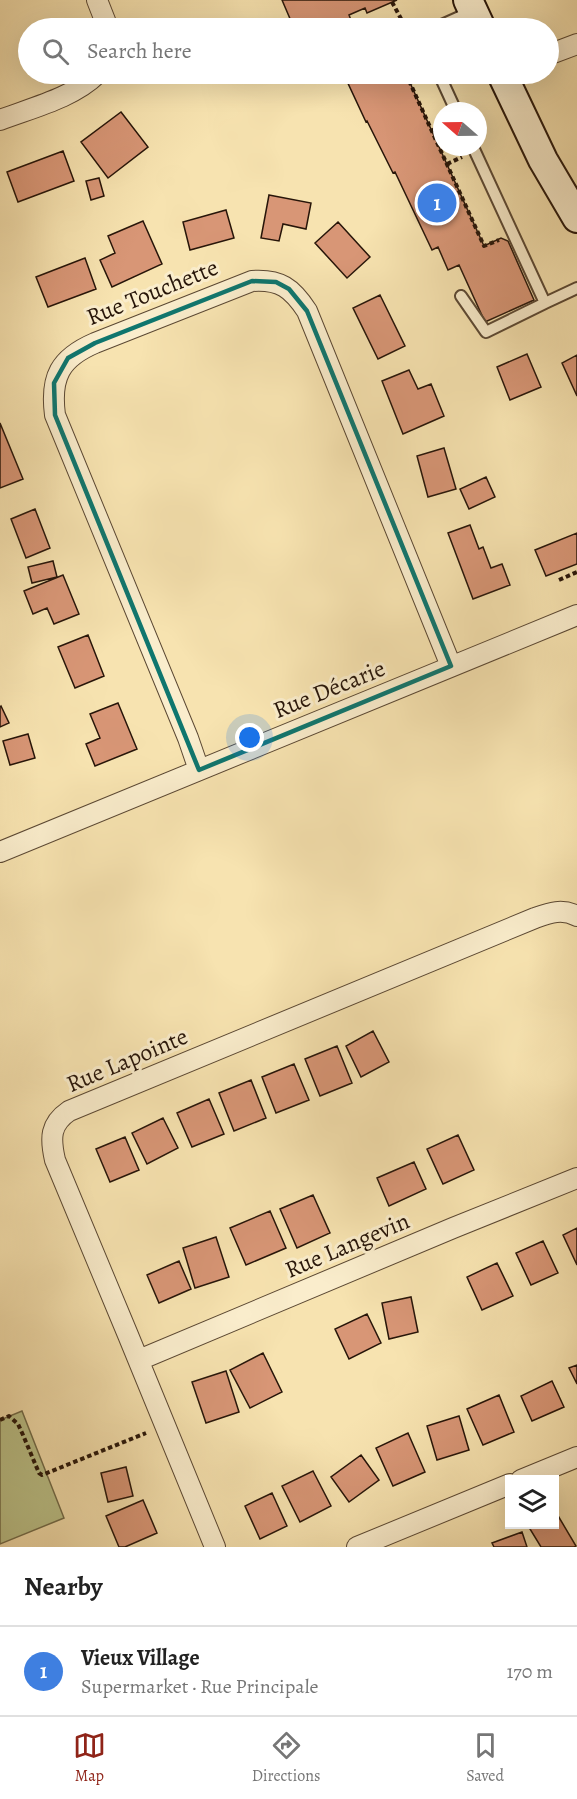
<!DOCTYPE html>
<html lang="en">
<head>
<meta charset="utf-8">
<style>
  :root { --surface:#fff; --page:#f2f2f2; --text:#222; --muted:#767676; --line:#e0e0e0; --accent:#8f2418 }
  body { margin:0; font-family:Alegreya,serif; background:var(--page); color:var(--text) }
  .controls { position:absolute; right:18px; bottom:18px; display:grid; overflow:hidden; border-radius:0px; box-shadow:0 6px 24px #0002 }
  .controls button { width:54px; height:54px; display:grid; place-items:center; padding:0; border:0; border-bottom:2px solid var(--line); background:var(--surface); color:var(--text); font:30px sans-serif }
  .compass { position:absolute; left:433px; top:102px; width:54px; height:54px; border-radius:50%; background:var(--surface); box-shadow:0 6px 24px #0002; rotate:290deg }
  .you { position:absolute; left:250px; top:738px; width:21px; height:21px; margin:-15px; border:4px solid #fff; border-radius:50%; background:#1a73e8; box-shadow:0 0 0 9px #1a73e833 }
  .badge { display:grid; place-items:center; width:39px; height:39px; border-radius:50%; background:var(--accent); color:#fff; font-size:20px; font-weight:700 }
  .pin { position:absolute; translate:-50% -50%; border:3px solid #fff; box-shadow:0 2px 6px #0006 }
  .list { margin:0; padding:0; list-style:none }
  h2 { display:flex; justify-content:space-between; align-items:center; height:78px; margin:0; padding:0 24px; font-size:26px }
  h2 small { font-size:20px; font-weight:400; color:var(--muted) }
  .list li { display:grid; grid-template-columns:39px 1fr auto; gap:18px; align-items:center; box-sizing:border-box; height:90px; padding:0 24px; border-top:2px solid var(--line) }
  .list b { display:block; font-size:22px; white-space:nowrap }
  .list p { margin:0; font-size:20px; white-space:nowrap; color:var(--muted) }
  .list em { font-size:20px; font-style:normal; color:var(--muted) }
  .icon { flex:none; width:33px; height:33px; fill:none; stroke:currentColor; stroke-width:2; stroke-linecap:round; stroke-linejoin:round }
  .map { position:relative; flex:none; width:577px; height:1547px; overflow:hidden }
  .search { position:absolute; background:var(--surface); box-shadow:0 6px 24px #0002; left:18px; right:18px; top:18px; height:66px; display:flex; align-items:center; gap:15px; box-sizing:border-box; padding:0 21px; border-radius:33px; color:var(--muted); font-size:22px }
  .sheet { height:168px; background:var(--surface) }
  nav { display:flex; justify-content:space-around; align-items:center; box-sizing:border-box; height:84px; border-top:2px solid var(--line); background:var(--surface); font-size:16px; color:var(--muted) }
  nav a { display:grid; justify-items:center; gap:3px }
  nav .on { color:var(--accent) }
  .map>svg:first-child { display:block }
  .green { fill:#bcc48b; stroke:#726c4a; stroke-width:1.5 }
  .building { fill:#d89676; stroke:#271509; stroke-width:1.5 }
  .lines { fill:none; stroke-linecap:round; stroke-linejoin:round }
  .lane-casing { stroke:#5b4833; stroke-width:14 }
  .street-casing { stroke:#5b4833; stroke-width:22 }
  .secondary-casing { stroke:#271509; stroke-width:32 }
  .path { stroke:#271509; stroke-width:4; stroke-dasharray:4.5 3; stroke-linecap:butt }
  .lane { stroke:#faedcc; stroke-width:10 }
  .street { stroke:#faedcc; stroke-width:20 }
  .secondary { stroke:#faedcc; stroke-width:28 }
  .marked { fill:none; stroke:#0f766e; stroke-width:4.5; stroke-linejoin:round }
  .labels { text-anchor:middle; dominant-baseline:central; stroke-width:6; stroke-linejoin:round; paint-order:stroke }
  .street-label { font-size:24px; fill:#271509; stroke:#faedcc }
</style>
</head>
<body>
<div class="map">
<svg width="577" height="1547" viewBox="0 0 577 1547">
  <rect width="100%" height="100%" fill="#f7e3b0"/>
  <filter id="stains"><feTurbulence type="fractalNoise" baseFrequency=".00333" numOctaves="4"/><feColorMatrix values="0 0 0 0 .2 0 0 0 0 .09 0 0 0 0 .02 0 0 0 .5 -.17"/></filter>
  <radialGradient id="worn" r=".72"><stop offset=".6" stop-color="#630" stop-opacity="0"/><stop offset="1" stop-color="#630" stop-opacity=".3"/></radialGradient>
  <path class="green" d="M22,1411L64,1518L0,1544V1420Z"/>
  <path class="building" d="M282,0H397L367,13L365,8L349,15L351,20L332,28H294Z
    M357,74H406L484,246L501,238L508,241L534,300L485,322L459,265L448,270L438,247L432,250L395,172L393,173L367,121L366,122L346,79Z
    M121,112L148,147L108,178L81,142Z
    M63,151L74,181L18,202L7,172Z
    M99,178L104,196L91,200L86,181Z
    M269,195L311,203L306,229L283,224L279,241L261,238Z
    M226,210L234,238L190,250L183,222Z
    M143,221L162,264L112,287L100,260L115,253L108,236Z
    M338,222L370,257L347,278L315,243Z
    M85,258L96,289L48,307L36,277Z
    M380,295L405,346L378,359L353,308Z
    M527,354L541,387L510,400L497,367Z
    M577,355V396L562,363Z
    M409,370L418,389L431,384L444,416L403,434L382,381Z
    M0,423L23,479L0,488Z
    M444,448L456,489L428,497L417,456Z
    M486,477L495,497L469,509L460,489Z
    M35,509L50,548L26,558L11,519Z
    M470,525L479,549L483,547L491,568L502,564L510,585L473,599L448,533Z
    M577,533V564L546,576L535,550Z
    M53,561L57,577L32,583L28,567Z
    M63,575L79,614L54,624L47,608L33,614L24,591Z
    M88,635L104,676L75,688L58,647Z
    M118,703L137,749L95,766L86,744L100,738L90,714Z
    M1,706L9,723L0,727V707Z
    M28,734L35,758L10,765L3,741Z
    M373,1031L389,1062L361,1077L346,1046Z
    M337,1046L352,1083L320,1096L305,1059Z
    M294,1064L309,1100L276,1113L262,1077Z
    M251,1080L266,1118L234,1131L219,1093Z
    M209,1099L224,1134L192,1147L177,1113Z
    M163,1118L178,1148L147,1164L132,1133Z
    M458,1135L474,1170L443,1184L427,1149Z
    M125,1137L139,1170L110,1182L96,1149Z
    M414,1162L426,1189L389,1206L377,1178Z
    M313,1195L330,1233L297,1248L280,1209Z
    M270,1211L286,1248L246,1265L230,1228Z
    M577,1228V1265L563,1235Z
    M216,1237L229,1277L195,1288L183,1248Z
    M543,1241L558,1273L531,1285L516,1253Z
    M179,1261L191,1289L159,1303L147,1275Z
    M497,1263L513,1296L482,1310L467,1277Z
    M411,1297L418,1332L389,1339L382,1303Z
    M367,1314L381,1343L349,1359L335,1329Z
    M263,1353L282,1392L250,1408L230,1370Z
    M577,1365V1384L569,1368Z
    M226,1371L239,1412L206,1423L192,1382Z
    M552,1381L564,1407L532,1421L521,1396Z
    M499,1395L514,1432L483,1445L467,1409Z
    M459,1416L469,1450L437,1460L427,1426Z
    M408,1433L425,1472L393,1486L376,1448Z
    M361,1455L379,1480L349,1502L331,1477Z
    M126,1467L133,1496L108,1502L101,1473Z
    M313,1471L331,1506L300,1522L282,1486Z
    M272,1493L287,1526L260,1539L245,1506Z
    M143,1500L157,1533L125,1547H119L106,1516Z
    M557,1514L576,1546L574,1547H541L530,1529L538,1524H554V1515Z
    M522,1532L527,1547H494L492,1543Z"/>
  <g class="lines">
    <g class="lane-casing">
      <path id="lane" d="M435,28L473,11
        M439,74L456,111
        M473,147L545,303L577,288
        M461,296L486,332L545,303"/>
    </g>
    <g class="street-casing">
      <path id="street" d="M97,0L108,28
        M548,55L577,44
        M0,120C31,108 73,98 97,74
        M199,770L188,738L55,415C50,377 60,358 95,343L252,281C280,279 292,288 307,311L451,666
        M0,852L577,615
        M139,1360L453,1228L577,1178
        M521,1480L577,1457
        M215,1547L128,1335L55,1160C50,1138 50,1124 69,1111L535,918C549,913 562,908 577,916
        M357,1547L510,1484"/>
    </g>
    <g class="secondary-casing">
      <path id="secondary" d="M468,0L481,28
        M502,74L543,160L577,218"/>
    </g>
    <path class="path" d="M392,2L406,28
      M406,74L484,246L499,240
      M447,164L462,157
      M559,580L577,572
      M0,1420L9,1416L18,1424L23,1435L39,1473L42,1475L146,1433"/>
    <use href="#lane" class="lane"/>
    <use href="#street" class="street"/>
    <use href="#secondary" class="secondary"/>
  </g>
  <path class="marked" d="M252,281L276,282L289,289L307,311L451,666L199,770L55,415L54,383L68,358L95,343Z"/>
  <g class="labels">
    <g class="street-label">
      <text transform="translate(152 292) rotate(-22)">Rue Touchette</text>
      <text transform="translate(329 689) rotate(-22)">Rue Décarie</text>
      <text transform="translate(127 1060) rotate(-23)">Rue Lapointe</text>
      <text transform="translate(347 1245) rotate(-23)">Rue Langevin</text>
    </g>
  </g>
  <rect width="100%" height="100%" filter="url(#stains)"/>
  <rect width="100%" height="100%" fill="url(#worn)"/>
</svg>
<div class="controls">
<button><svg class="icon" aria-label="layers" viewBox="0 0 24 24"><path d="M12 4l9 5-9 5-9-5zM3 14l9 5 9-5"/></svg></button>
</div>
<svg class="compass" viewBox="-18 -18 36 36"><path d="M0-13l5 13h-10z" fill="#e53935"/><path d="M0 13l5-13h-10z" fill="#767676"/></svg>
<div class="you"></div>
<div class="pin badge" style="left:437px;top:203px;background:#3f7fe0">1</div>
<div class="search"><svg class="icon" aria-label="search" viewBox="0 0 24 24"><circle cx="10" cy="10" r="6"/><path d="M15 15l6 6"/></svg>Search here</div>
</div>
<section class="sheet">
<h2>Nearby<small></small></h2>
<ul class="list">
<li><span class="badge" style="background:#3f7fe0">1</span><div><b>Vieux Village</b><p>Supermarket · Rue Principale</p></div><em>170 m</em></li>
</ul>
</section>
<nav>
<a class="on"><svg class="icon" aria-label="map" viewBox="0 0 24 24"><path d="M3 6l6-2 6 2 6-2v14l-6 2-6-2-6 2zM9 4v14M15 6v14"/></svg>Map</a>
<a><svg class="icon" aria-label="directions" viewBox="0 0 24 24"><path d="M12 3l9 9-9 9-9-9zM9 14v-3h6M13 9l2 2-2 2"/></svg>Directions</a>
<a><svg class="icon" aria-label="saved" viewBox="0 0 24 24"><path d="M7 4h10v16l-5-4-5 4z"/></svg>Saved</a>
</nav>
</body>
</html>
